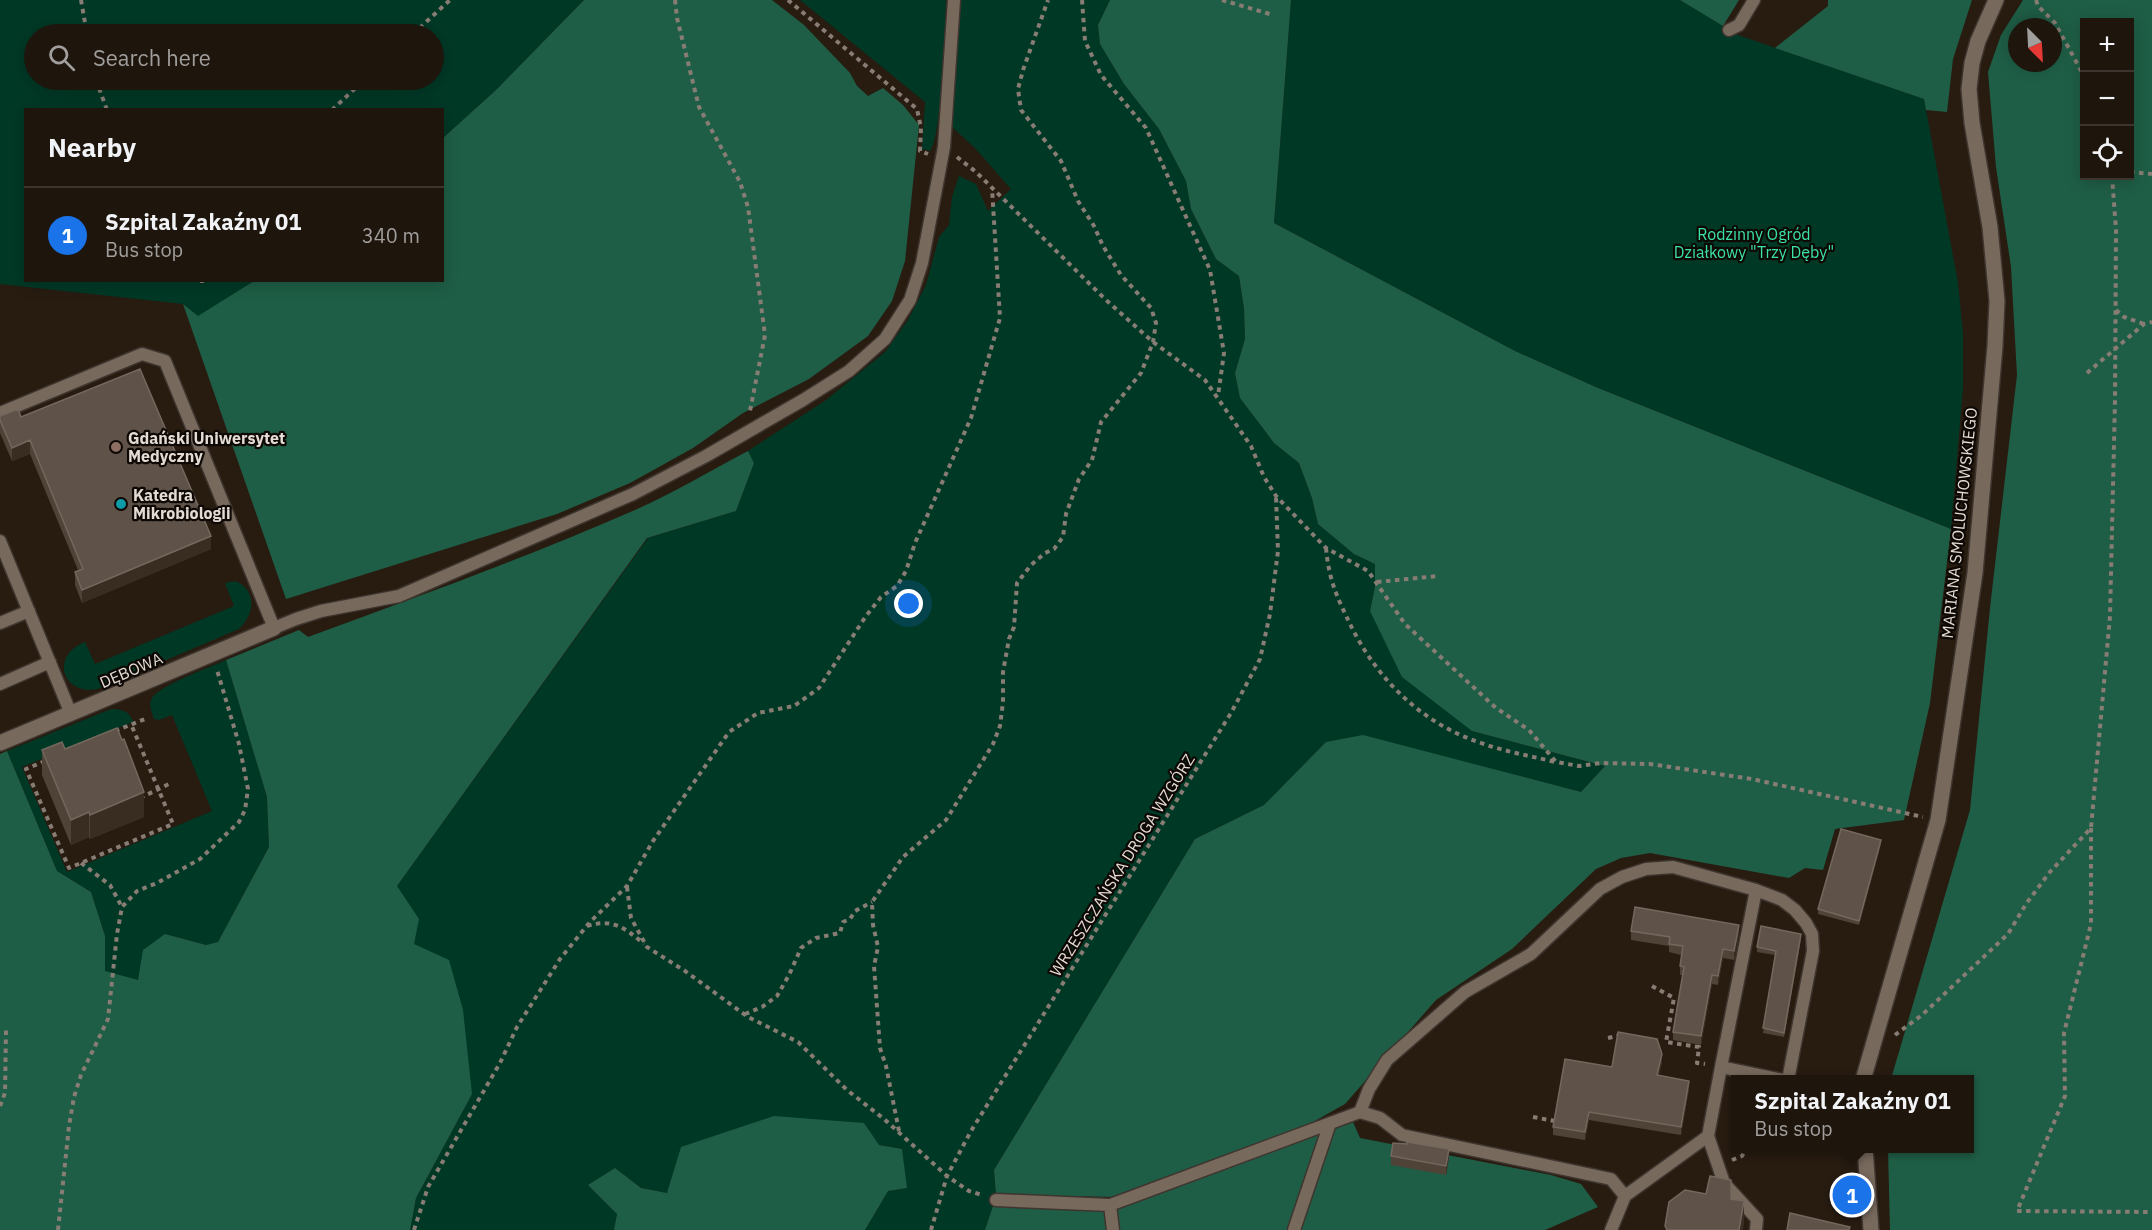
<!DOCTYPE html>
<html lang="en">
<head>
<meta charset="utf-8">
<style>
  :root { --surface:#1e150d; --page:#261e16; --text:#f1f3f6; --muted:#a19f9d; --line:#3c342e; --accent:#1a73e8 }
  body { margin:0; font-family:"IBM Plex Sans",sans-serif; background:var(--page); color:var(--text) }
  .controls { position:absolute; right:18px; top:18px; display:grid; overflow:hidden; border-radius:0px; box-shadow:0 3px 15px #0003 }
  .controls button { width:54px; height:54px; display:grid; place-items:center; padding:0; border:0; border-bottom:2px solid var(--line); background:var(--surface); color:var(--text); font:30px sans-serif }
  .compass { position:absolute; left:2008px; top:18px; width:54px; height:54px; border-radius:50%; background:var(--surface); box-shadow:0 3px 15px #0003; rotate:156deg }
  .you { position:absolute; left:909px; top:604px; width:21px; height:21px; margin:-15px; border:4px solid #fff; border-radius:50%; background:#1a73e8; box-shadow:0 0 0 9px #1a73e833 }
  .badge { display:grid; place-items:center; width:39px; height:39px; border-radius:50%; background:var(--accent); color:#fff; font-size:20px; font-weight:700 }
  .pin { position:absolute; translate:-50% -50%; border:3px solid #fff; box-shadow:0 2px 6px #0006 }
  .popup { position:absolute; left:1731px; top:1075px; width:243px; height:78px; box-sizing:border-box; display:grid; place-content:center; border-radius:0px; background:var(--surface); filter:drop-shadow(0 2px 4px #0005); font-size:20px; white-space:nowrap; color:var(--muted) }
  .popup b { font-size:22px; color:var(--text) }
  .popup::after { content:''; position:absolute; left:50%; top:100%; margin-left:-12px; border:12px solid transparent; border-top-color:var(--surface) }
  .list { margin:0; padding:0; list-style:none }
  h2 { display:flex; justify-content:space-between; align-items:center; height:78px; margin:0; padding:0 24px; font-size:26px }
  h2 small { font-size:20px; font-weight:400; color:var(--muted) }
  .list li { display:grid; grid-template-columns:39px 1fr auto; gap:18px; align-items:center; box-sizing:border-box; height:96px; padding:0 24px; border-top:2px solid var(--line) }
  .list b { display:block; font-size:22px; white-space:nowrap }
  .list p { margin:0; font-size:20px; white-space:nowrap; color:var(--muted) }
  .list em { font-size:20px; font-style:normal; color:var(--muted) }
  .icon { flex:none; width:33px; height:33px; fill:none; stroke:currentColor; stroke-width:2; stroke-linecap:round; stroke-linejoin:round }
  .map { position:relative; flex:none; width:2152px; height:1230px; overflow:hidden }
  .search { position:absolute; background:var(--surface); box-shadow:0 3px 15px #0003; left:24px; top:24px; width:420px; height:66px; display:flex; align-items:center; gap:15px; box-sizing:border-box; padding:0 21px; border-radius:33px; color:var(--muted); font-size:22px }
  .panel { position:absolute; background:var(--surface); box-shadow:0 3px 15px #0003; left:24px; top:108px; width:420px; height:174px; border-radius:0px }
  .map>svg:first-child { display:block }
  .green { fill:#003826; fill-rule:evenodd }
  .forest { fill:#1f5e46; fill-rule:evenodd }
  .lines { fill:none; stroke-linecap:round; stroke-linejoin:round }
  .lane-casing { stroke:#3f352f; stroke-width:15 }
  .street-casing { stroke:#3f352f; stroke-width:18 }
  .secondary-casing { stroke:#3f352f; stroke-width:18 }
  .path { stroke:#877d74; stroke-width:4; stroke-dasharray:4.5 4.5; stroke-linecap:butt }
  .lane { stroke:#78695d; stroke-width:12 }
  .street { stroke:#78695d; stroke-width:15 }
  .secondary { stroke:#78695d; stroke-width:15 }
  .wall { fill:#4f4237 }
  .shaded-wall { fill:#392c21 }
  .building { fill:#5f5248; stroke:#74685e; stroke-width:1.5 }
  .education-dot { fill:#8d6e63; stroke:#0d0804; stroke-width:2 }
  .culture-dot { fill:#0f9aa8; stroke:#0d0804; stroke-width:2 }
  .labels { text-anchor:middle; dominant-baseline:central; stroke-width:4.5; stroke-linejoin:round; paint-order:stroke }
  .park-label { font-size:16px; fill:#3ce1a8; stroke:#0d0804 }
  .poi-label { font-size:16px; font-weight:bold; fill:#e4dbd4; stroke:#0d0804; text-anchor:start }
  .street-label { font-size:16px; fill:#e4dbd4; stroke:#0d0804 }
</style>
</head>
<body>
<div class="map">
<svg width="2152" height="1230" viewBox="0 0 2152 1230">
  <rect width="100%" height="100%" fill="#281c11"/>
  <path class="green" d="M0,0H584L496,90L443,138L442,110H26V280L254,281L198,317L183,304L0,284ZM34,34H434V80H34Z
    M800,0H946C945,26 942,137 930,151L922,149L925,102Z
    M961,0H1110L1098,25L1100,44L1124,84L1159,129L1186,181L1191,209L1216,259L1239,276L1244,308L1245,339L1235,373L1240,398L1274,443L1299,463L1312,498L1318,524L1354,554L1375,564V587L1370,611L1472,731L1605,766L1581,792L1363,736L1326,742L1264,805L1195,839L994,1170L996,1197L985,1230H865L888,1191L906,1188L902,1149L879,1145L667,1193L641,1188L615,1168L589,1186L617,1214L614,1230H410L416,1198L472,1094L414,944L397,886L648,538L736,511L754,463L748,451L826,400L885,352L908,320L926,285L939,237L949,225L952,197L959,176L976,184L988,211L1011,189L974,147L952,127Z
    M1291,0H1680L1738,35L1924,99L1958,283L1963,333V388L1951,529L1598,388L1515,351L1274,223Z
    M236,581C258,592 254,615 239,629L98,689C63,696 49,656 85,642L95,664L234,606L225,583Z
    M226,660L267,797L269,847L218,942L206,945L165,934L138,980L105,972V936L91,892L57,871L7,751L111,709C121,709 130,711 133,722L22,767L67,872L212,811L172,715L159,720L154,719C152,713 149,707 151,700C156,686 211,667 226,660Z"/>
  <path class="forest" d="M584,0H772L804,25L850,73L857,86L868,96L883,88L903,105L919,125L905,261L892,301L868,336L809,379L743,413L693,448L630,483L557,514L286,599L183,304L198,316L254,281L442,280L443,138L496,90Z
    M1110,0H1291L1274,223L1515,351L1598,388L1951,529L1930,703L1904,820L1835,829L1823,870L1805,868L1789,878L1650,853L1621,858L1596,869L1512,949L1436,1000L1345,1104L1304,1127L1119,1197L996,1195L994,1170L1195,839L1264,805L1326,742L1363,735L1581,792L1605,766L1472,731L1402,677L1370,611L1375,587V564L1354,554L1318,524L1312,498L1299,463L1274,443L1240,398L1235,373L1245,339L1244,308L1239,276L1216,259L1191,209L1186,181L1159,129L1124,84L1100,44L1098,25Z
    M1680,0H1739L1723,26Z
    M1828,0H1972L1953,59L1947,112L1926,110L1924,99L1775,48L1828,6Z
    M2023,0H2152V1230H1890L1888,1149L1969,1148V1080L1891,1079L1970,810L1990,608L2017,375L2011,267L1996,167L1988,72L2001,35ZM2084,22H2130V176H2084ZM2017,27H2053V63H2017Z
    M748,451L754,463L736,511L647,538L397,886L419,919L414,944L449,960L463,1010L472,1094L416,1198L410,1230H0V754L7,751L57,871L91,892L105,936V971L138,980L143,950L165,934L206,945L218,942L269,847L267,797L226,660L299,630L308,637C417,597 528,557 635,510C673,493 710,471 748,451Z
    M774,1116L864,1123L879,1145L902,1149L907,1188L888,1191L865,1230H614L617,1214L588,1185L615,1168L641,1188L667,1193L681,1147Z
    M1353,1122L1360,1138L1551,1175L1581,1184L1598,1207L1545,1230H985L996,1197L1113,1209Z"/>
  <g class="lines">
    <g class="lane-casing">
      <path id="lane" d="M1729,30L1739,25L1754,0
        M0,413L142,354L165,361L274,628L296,619L321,611L399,596L633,494L706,456L803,400L849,371L885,339L910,300L922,263L944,147L954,0
        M0,541L71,714
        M0,623L29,611
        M0,684L50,662
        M1721,1067L1756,890
        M1360,1112L1380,1118L1402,1135L1611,1179L1625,1196L1708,1136
        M996,1200L1110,1205L1360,1112L1369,1089L1387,1060L1465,992L1531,954L1600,889L1622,877L1646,869L1673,867L1756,890L1782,900L1795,910L1806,923L1812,934L1813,951L1788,1080
        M1110,1205L1113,1230
        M1294,1230L1330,1123
        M1611,1230L1625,1196
        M1756,1230L1757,1219L1724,1183L1708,1136L1721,1067L1783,1080"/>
    </g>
    <g class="street-casing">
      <path id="street" d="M0,743L274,628"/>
    </g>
    <g class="secondary-casing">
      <path id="secondary" d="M1863,1080L1938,820L1975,573L1995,346L1997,301L1990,227L1972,123L1969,89L1972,63L1978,41L1996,0
        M1865,1148L1871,1230"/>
    </g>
    <path class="path" d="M81,0L87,34
      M675,0L677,18L699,107L740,182L748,207L765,335L750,411
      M788,0L917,109L921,128L920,151L928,154
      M1082,0L1085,41L1101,75L1146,128L1210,270L1224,353L1218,396
      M1222,0L1273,15
      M2036,0L2038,6L2055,23L2084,76
      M413,34L450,0
      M96,80L107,110
      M332,110L364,80
      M957,157L976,172L1105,299L1153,342L1205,380L1251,446L1264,477L1276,496L1326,548L1368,571L1405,624L1496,708L1529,730L1556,762L1579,766L1601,763L1650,764L1752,779L1923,817
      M2130,172L2152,174
      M202,280V283
      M2116,310L2124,317L2144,324
      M2087,373L2144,324L2152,322
      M1326,548C1329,581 1337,597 1351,626C1379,682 1424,725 1484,744C1507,752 1531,756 1555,762
      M1377,582L1438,576
      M115,731L145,719
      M45,761L26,769L69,868L173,824L131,724
      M140,798L171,783
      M2091,828V924L2064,1033L2065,1096L2017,1211L2152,1212
      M81,863L110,885L122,907
      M627,887L631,918L647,947L685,971L748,1017L798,1042L847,1090L884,1119L947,1176L969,1191L982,1195
      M587,926C613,918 625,928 644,944
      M1652,986L1674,998L1666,1042L1699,1047L1697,1063L1705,1064
      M745,1014L762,1007L777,996L789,975L801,948L816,938L840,933L843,922L850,919L855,911L872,902
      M1895,1035L1922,1015L2008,934L2026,904L2049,873L2091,828L2110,616L2115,400L2116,230L2112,176
      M1608,1038L1621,1035
      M0,1106L5,1093L6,1030
      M1533,1117L1555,1121
      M899,1131L886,1066L880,1048L874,966L878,947L873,925L872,902L903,857L946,820L993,744L1000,726L1003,702V672L1009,639L1014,627L1017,583L1031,565L1045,553L1054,549L1063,537L1066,514L1079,479L1092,460L1101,422L1141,373L1153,342L1156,323L1151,308L1121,275L1103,246L1094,226L1078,201L1061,161L1021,110L1018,89L1023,70L1048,0
      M1732,1160L1742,1156L1747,1148
      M58,1230L69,1126L74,1097L81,1075L108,1019L117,934L122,907L137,891L157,883L200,859L239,822L245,810L248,789L239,744L217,670
      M414,1230L428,1187L500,1063L517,1027L560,959L590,922L627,886L653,841L729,732L758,713L794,706L819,688L866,616L881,597L897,586L906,571L915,543L971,418L1000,318L992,188
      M931,1230L947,1176L971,1131L1231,713L1260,659L1270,614L1278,551L1276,497"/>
    <use href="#lane" class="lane"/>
    <use href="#street" class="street"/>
    <use href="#secondary" class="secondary"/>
  </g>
  <path class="wall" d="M0,416L21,417L211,549L82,603L75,585V572L78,570L30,454L12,461L0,433Z
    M65,749L144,817L90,839L89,837L71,845L42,775V750Z
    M1881,844L1859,925L1818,914V909Z
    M1631,931L1739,934L1734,960L1723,958L1718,985L1712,984L1701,1045L1673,1040V1032L1683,975H1680V966L1681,955L1669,952V946L1631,940Z
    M1801,939L1784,1037L1763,1033L1775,955L1757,952V947Z
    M1662,1062L1659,1075L1689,1089L1681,1135L1589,1120L1585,1140L1553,1135V1127L1612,1067Z
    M1391,1156L1449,1157L1446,1175L1391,1165Z"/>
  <path class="shaded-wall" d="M30,440V454L12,461V448Z
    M211,536V549L82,603V590Z
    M144,792V817L90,839V815Z
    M89,812V837L71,845V820Z
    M1881,840V844L1859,925V921Z
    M1739,925V934L1734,960V951Z
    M1801,934V939L1784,1037V1033Z
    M1723,949V958L1718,985V976Z
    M1712,975V984L1701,1045V1036Z
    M1662,1054V1062L1657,1083V1075Z
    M1689,1081V1089L1681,1135V1127Z
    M1589,1112V1120L1585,1140V1132Z
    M1449,1149V1157L1446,1175V1166Z
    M1744,1201V1224L1743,1230H1739Z"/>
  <path class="building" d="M140,369L211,536L82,590L75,572L83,569L30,440L12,448L0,420V416L18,409L21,417Z
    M117,728L122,740L124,739L144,792L90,815L89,812L71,820L42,750L62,742L65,749Z
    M1841,829L1881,840L1859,921L1818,909Z
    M1635,907L1739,925L1734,951L1723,949L1718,976L1712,975L1701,1036L1673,1032L1684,967L1680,966L1683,946L1669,944L1670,937L1631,931Z
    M1761,926L1801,934L1784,1033L1763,1028L1776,951L1757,947Z
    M1618,1032L1657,1039L1662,1054L1657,1075L1689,1081L1681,1127L1589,1112L1585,1132L1553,1127L1565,1059L1612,1067Z
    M1407,1142L1449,1149L1446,1166L1391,1156L1393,1143L1407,1144Z
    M1710,1176L1731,1180V1199L1744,1201L1739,1230H1667L1665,1226L1669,1202L1685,1190L1706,1194Z
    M1790,1213L1850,1227L1849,1230H1787Z"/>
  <circle class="education-dot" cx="116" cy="447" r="6"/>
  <circle class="culture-dot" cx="121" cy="504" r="6"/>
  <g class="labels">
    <g class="park-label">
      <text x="1754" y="234">Rodzinny Ogród<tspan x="1754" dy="18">Działkowy "Trzy Dęby"</tspan></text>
    </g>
    <g class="poi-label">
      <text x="128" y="438">Gdański Uniwersytet<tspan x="128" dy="18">Medyczny</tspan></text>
      <text x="133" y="495">Katedra<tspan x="133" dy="18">Mikrobiologii</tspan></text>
    </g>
    <g class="street-label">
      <text transform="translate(1959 523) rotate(-84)">MARIANA SMOLUCHOWSKIEGO</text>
      <text transform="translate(131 670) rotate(-23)">DĘBOWA</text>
      <text transform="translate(1122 865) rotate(-58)">WRZESZCZAŃSKA DROGA WZGÓRZ</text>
    </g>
  </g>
</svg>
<div class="controls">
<button>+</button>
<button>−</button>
<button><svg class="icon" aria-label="locate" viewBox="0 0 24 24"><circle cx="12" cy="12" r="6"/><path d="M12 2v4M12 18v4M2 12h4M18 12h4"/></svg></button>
</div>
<svg class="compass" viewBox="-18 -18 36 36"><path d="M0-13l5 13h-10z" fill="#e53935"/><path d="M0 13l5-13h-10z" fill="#a19f9d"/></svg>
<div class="you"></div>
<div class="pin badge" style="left:1852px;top:1195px">1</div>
<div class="popup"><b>Szpital Zakaźny 01</b>Bus stop</div>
<div class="search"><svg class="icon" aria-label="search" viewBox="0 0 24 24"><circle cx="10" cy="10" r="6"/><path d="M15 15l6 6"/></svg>Search here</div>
<section class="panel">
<h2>Nearby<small></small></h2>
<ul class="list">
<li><span class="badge">1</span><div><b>Szpital Zakaźny 01</b><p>Bus stop</p></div><em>340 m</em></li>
</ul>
</section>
</div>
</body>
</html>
